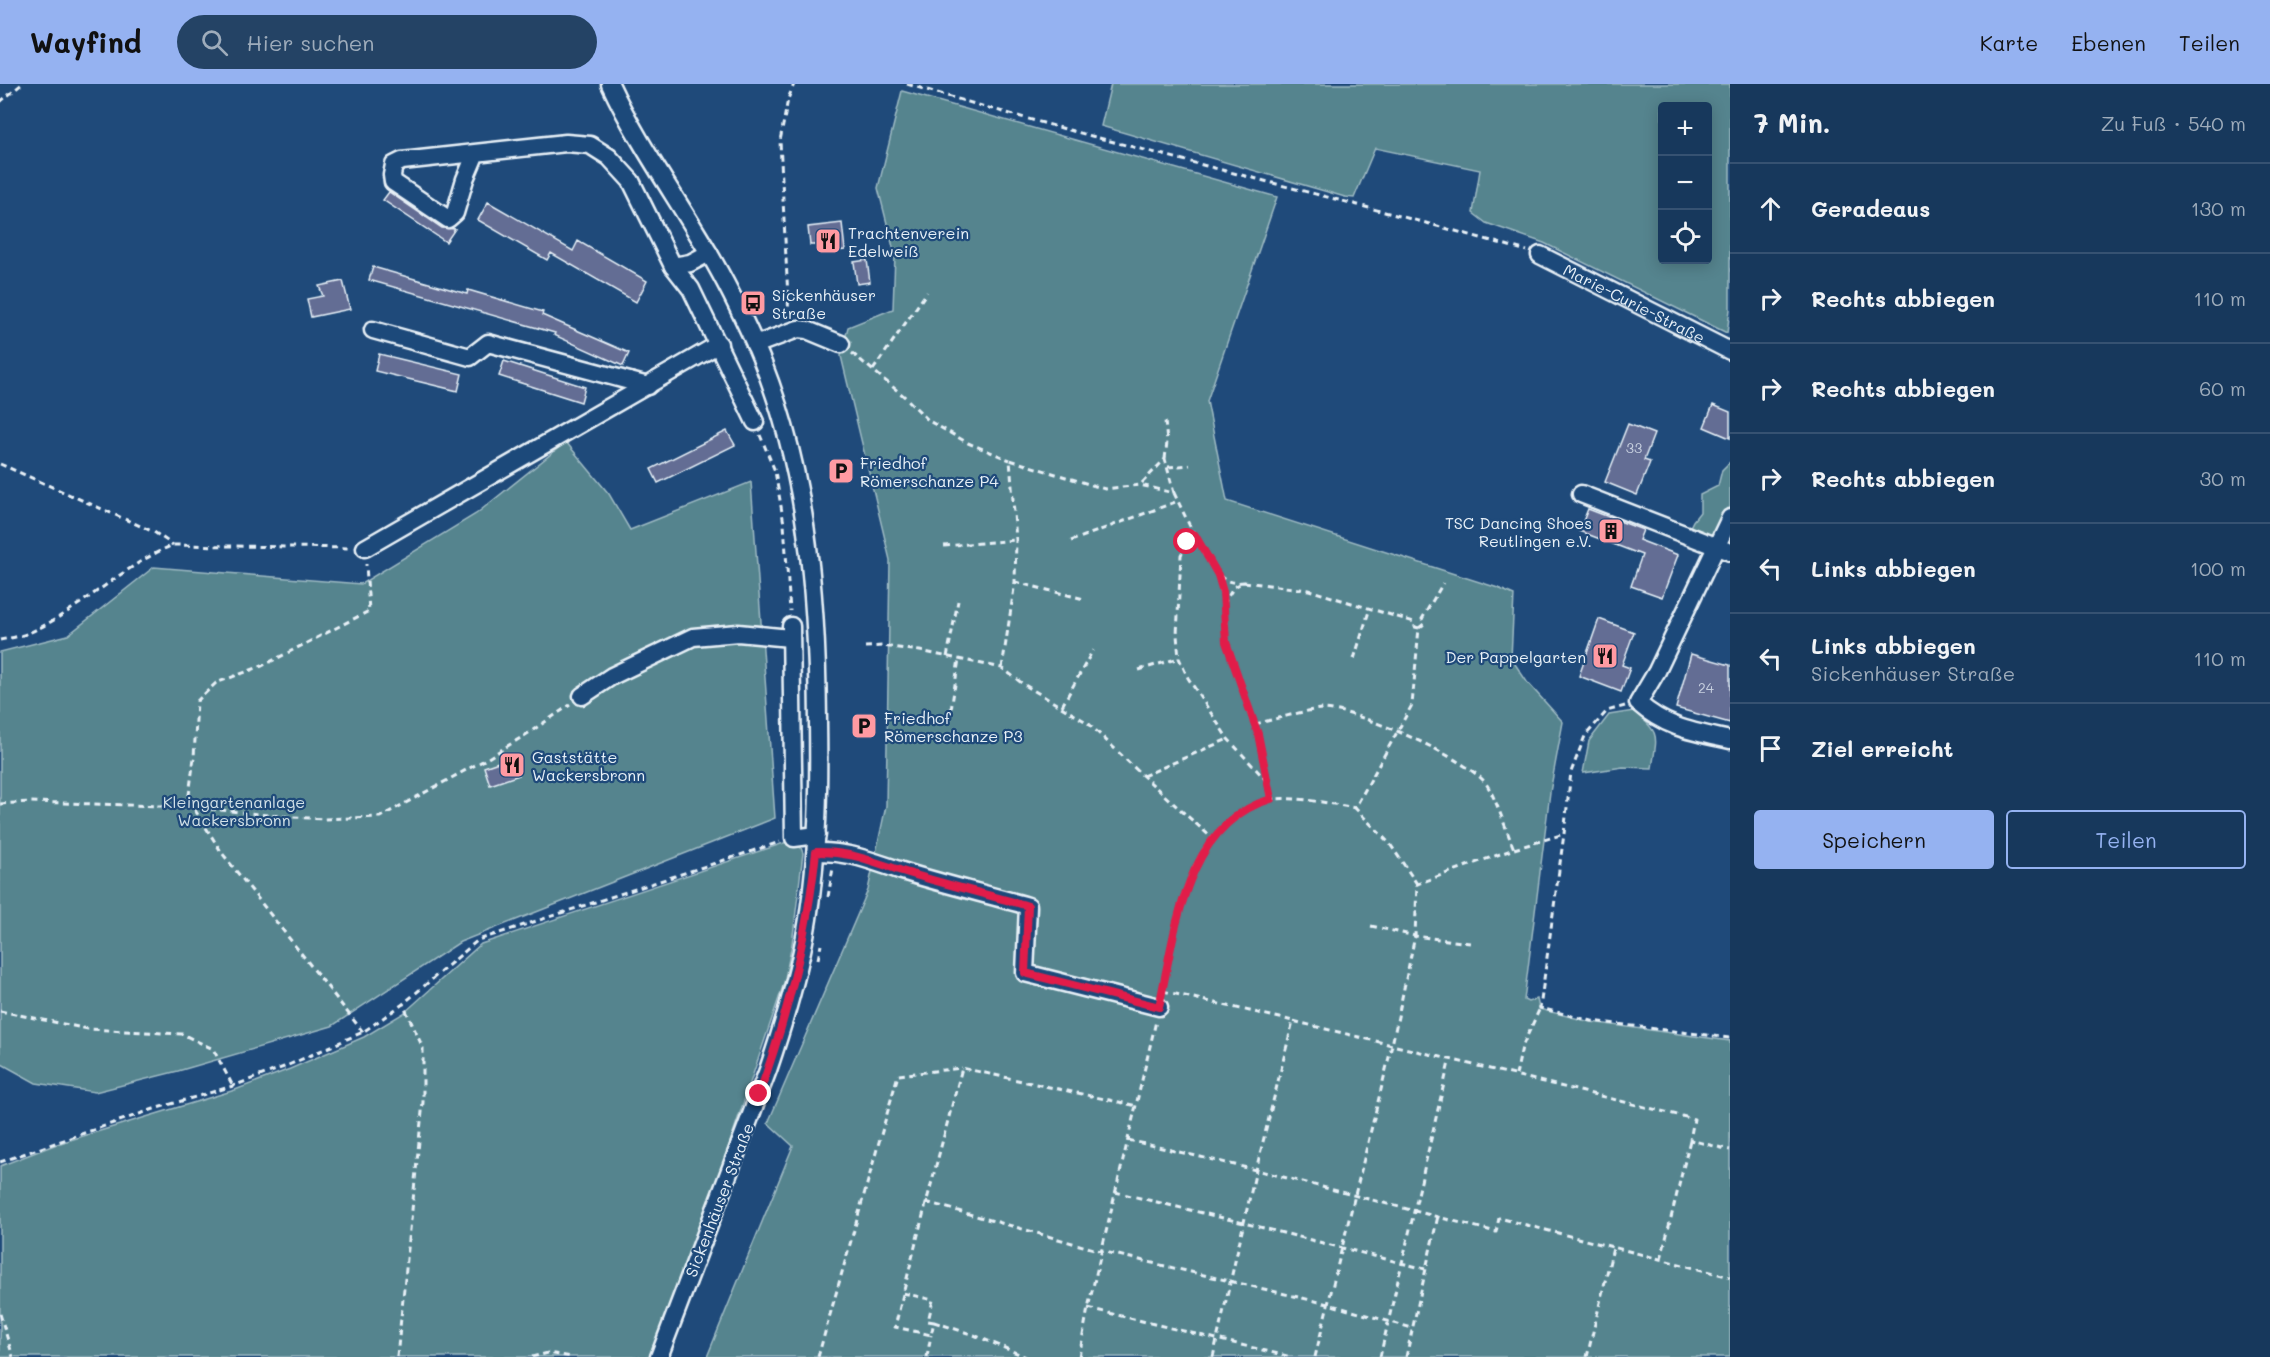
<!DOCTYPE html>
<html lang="de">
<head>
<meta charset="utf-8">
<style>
  :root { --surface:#17385c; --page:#244365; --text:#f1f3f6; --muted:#9eacbb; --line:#365272; --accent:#95b2f1 }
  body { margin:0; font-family:Mali,sans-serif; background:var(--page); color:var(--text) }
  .controls { position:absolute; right:18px; top:18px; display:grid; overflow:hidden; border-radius:6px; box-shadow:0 3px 15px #0003 }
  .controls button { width:54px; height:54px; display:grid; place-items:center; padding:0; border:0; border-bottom:2px solid var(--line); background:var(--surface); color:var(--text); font:30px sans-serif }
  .stop { position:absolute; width:18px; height:18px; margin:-14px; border:4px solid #e11d48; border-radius:50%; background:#fff }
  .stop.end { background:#e11d48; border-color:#fff; box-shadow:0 2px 6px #0008 }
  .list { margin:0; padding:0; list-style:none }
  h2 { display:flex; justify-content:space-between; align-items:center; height:78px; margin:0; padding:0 24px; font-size:26px }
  h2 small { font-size:20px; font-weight:400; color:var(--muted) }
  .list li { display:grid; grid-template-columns:39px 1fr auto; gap:18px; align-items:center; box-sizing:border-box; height:90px; padding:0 24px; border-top:2px solid var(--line) }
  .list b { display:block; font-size:22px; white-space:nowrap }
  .list p { margin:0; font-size:20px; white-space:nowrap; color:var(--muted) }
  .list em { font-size:20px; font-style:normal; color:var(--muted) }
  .actions { display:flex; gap:12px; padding:18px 24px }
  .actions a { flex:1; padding:14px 0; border:2px solid var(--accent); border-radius:6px; text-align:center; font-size:21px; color:var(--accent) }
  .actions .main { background:var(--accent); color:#111 }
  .icon { flex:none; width:33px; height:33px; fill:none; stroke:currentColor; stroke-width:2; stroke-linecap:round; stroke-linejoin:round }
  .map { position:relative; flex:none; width:1730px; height:1273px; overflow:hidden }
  header { display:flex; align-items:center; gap:36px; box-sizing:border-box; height:84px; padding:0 30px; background:var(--accent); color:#111 }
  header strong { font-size:28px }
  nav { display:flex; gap:33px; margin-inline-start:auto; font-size:21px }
  .search { width:420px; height:54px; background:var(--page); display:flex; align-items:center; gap:15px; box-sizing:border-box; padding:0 21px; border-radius:33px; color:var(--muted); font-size:22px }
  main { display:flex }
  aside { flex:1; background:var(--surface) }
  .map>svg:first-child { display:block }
  .green { fill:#54848e; stroke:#9ebac3; stroke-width:1.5; fill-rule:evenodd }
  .building { fill:#646d94; stroke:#e8f1f8; stroke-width:1.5 }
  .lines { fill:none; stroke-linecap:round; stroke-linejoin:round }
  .minor-casing { stroke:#e8f1f8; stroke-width:21 }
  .path { stroke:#e8f1f8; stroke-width:3; stroke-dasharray:6 4.5; stroke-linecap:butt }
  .minor { stroke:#1f4a7a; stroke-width:16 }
  .route { stroke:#e11d48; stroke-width:8 }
  .labels { text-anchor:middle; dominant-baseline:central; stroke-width:4.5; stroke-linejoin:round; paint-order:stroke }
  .number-label { font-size:14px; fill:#c7d0df }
  .poi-label { font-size:16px; fill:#e8f1f8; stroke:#1f4a7a; text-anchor:start }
  .street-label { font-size:16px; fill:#e8f1f8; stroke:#1f4a7a }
  .park-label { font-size:16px; fill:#d2e1e8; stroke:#1f4a7a }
</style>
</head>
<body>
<header>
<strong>Wayfind</strong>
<div class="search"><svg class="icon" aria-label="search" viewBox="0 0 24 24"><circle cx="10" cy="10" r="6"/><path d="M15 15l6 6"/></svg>Hier suchen</div>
<nav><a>Karte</a><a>Ebenen</a><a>Teilen</a></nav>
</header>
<main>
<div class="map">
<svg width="1730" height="1273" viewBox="0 0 1730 1273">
  <rect width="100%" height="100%" fill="#1f4a7a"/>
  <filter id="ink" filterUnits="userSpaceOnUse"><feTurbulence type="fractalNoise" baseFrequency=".0167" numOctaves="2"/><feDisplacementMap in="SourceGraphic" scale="12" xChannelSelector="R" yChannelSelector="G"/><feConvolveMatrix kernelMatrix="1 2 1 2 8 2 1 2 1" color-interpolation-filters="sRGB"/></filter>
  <g filter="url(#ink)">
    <path class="green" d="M1111,0H1730V225L1727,249L1544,159L1486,139L1473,129L1480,86L1375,64L1354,114L1345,113L1101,42ZM1662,22H1708V176H1662Z
      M902,7L1277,113L1207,317L1227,417L1498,504L1514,511L1511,574L1527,598L1563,638L1550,708L1524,916L1528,918L1537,915L1539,925L1591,938L1730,957V1273H707L793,1062L768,1039L868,806L886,722L890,476L841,272L848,243L893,225L895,171L878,104Z
      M566,358L609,410L630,446L751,398L775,734L460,858L332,942L178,987L95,1008L36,999L0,979V568L68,551L154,483L361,500L476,430Z
      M1730,378V423L1716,458L1694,449L1690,443L1693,437L1700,428V411L1718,402L1722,386Z
      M1634,627C1661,650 1657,651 1652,684L1623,683L1583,689L1589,657L1609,631Z
      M790,757L799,759L803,769L792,860L784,899L657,1273H0V1082L57,1060L235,1006L290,985L364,953L404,929L481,860Z"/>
    <path class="building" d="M389,108L442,144L455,145L446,158L383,116Z
      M488,118L573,167L578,157L647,197L636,218L551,169L547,176L478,136Z
      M842,139L845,166L818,169L817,161H810L808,143Z
      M867,176L870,198L857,200L854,178Z
      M373,183L467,210L468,206L543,228L542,231L629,269L623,282L554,251L555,249L369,196Z
      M343,197L350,225L311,233L307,215L323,212L319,202Z
      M379,270L462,290L458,307L375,287Z
      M504,277L585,303L581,318L499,292Z
      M1713,321L1730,328V354L1704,343Z
      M1628,340L1654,350L1644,376L1650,378L1637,411L1605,398Z
      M727,347L735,361L658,399L651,385Z
      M1588,425L1643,446L1639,456L1678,471L1662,513L1631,502L1642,471L1579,447Z
      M1599,535L1634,548L1622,581L1630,584L1621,608L1579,592Z
      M1691,570L1730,581V639L1676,624Z
      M513,673L519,691L490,701L484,683Z"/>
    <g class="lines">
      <g class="minor-casing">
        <g id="minor">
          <path d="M610,0C638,60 677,114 710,171C727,200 741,229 755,260C807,379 817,509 818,637C819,704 818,769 808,835C800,886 785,936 768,986L659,1273"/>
          <path d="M476,69L465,95L455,129L448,135L393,98L392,91L394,81L402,77L566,59L590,61L609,73L631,97L673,182L690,179L709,169"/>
          <path id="s1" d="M1540,171L1730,267"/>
          <path d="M673,182L691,205L755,338"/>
          <path d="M373,246L470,273L488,259L648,302"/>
          <path d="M755,261L798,245L807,246L841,260"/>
          <path d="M1581,410L1730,468"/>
          <path d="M1730,434L1657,587L1638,619C1666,644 1694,648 1730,656"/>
          <path d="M365,464L719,260"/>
          <path d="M791,542L794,754L817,751"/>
          <path d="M582,612L612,592L693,553L738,549L790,554"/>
          <path d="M816,768C849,767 871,777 902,787C943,800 986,810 1028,822L1025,889L1159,923"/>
        </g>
      </g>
      <path class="path" d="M907,0C1112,62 1321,108 1527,167
        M0,18L22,0
        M789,233L780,57L788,15L794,0
        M852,269L905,313L929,337L968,359L1010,376
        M873,286L927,208
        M760,351L775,387L784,440L790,527
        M1165,375L1167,358L1165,337
        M0,380L154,448L173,461
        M1168,383L1190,381
        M1174,409C1183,427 1207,482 1221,493C1228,499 1236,499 1244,498L1234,503L1224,519L1226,558L1258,650L1271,715
        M1194,452L1187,458L1181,471L1177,551L1179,574L1188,594L1228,655L1266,696
        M1071,457L1178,417
        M944,462L1016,456
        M1219,493L1224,519
        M1015,498L1084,515
        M1244,498L1309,506L1414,538L1415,543L1419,544L1412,621L1355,724L1390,760L1417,800
        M1419,544L1424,540L1422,535L1443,499
        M0,556C10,554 22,552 31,548C82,525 122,482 173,461L350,464
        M865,563L883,562L920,567L1002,584L1023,600L1088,639L1143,692L1212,754
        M947,573L958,517
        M1354,575L1370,524
        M1002,584L1015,498L1016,456L1010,376L1105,405L1140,401L1165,375L1174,409L1140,401
        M1139,586L1179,574
        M1062,622L1093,566
        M1625,622L1607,627L1585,652L1571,688L1564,750L1540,924L1592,937L1730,954
        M951,626L959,575
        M1255,640C1273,636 1305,626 1322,625C1354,624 1470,675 1487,701C1496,715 1507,748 1514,765
        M1143,692L1228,655
        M0,720L30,718L193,723L267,731L323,735L380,733L488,674L527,650L570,621
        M828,813L833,784
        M1371,842L1415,852L1470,859
        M818,875L821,861
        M1162,907C1173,857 1179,797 1212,755C1218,746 1228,740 1236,733C1246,725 1259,716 1272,715C1300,713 1328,719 1355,724
        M1163,907L1293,937
        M0,927L88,945L182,950L213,965L233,1002
        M363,948L222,769L193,723L189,711L194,674L197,617L216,599L262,582L369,527L366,480
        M1516,991L1522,963L1540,924
        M1128,1056L1256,1086L1496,1148L1499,1134L1730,1193
        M0,1078L154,1025L233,1002L284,983L363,948L403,920L478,856L780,758
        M1115,1108L1244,1139L1425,1185
        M926,1118L1101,1167L1328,1220L1412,1244
        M1661,1175L1690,1056
        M903,1209L933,1216L928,1237L934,1238L931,1251L895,1243C916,1156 939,1070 962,984L1137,1022
        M1088,1224L1291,1273
        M0,1230L13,1273
        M934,1238L974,1251L1026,1273
        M397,1273L423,1018V964L403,920
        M532,1273L548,1269L572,1273
        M818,1273L898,991L962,984
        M927,1273L931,1251
        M1079,1273L1088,1224L1156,937
        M1213,1273L1256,1086L1293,937L1392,961L1415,852L1417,800L1514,765L1564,750
        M1315,1273L1392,961L1694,1035L1690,1056L1730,1066
        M1380,1273L1450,974
        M1406,1273L1438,1132
        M1587,1273L1613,1164"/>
      <use href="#minor" class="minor"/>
    </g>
  </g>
  <g class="lines" filter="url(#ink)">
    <path class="route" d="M759,1010C788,931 807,852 816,768C849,767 871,777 902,787C943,800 986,810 1028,822L1025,889L1159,923C1175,849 1184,740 1271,715L1258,650L1226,558L1223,508L1218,491L1195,451L1187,458"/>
  </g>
  <defs>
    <g id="restaurant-square" transform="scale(1.35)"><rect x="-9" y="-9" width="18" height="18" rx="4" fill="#ff9aa2" stroke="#1f4a7a"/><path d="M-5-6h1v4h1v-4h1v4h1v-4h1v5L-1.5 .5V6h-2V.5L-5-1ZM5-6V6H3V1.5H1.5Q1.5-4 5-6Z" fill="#111"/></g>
    <g id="bus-square" transform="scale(1.35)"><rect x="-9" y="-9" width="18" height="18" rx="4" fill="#ff9aa2" stroke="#1f4a7a"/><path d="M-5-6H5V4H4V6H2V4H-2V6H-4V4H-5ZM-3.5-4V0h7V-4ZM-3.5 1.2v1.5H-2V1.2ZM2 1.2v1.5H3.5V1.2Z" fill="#111"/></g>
    <g id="parking-square" transform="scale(1.35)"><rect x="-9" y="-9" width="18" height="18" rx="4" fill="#ff9aa2" stroke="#1f4a7a"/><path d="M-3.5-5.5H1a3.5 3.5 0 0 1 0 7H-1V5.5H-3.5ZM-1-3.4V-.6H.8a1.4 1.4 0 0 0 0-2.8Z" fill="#111"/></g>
    <g id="building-square" transform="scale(1.35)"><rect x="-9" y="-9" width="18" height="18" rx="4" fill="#ff9aa2" stroke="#1f4a7a"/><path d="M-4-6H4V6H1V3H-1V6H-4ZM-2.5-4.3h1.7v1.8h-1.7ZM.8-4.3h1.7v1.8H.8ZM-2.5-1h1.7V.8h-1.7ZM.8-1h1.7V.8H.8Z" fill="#111"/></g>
  </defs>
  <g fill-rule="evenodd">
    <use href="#restaurant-square" x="828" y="157"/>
    <use href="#bus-square" x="753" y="219"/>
    <use href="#parking-square" x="841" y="387"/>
    <use href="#building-square" x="1611" y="447"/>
    <use href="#restaurant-square" x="1605" y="572"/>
    <use href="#parking-square" x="864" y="642"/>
    <use href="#restaurant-square" x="512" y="681"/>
  </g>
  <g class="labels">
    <g class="number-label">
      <text x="1634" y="363">33</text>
      <text x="1706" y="603">24</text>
    </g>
    <g class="poi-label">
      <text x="848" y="148">Trachtenverein<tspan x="848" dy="18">Edelweiß</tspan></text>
      <text x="772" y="210">Sickenhäuser<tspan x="772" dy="18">Straße</tspan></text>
      <text x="860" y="378">Friedhof<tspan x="860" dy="18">Römerschanze P4</tspan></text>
      <text x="1592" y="438" text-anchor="end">TSC Dancing Shoes<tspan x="1592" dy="18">Reutlingen e.V.</tspan></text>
      <text x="1586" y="572" text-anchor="end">Der Pappelgarten</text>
      <text x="884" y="633">Friedhof<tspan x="884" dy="18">Römerschanze P3</tspan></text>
      <text x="532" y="672">Gaststätte<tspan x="532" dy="18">Wackersbronn</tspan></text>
    </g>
    <g class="street-label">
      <text stroke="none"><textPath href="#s1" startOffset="106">Marie-Curie-Straße</textPath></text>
      <text transform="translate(719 1116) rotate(-69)">Sickenhäuser Straße</text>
    </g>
    <g class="park-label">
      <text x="234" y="717">Kleingartenanlage<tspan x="234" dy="18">Wackersbronn</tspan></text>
    </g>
  </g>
</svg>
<div class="controls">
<button>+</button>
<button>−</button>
<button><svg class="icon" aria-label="locate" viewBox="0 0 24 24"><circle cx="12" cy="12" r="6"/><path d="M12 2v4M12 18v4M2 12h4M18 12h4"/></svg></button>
</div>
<div class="stop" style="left:1187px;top:458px"></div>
<div class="stop end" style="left:759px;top:1010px"></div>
</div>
<aside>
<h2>7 Min.<small>Zu Fuß · 540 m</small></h2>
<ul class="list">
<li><svg class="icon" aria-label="ahead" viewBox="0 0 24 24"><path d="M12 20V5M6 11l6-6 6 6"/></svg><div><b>Geradeaus</b></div><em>130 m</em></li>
<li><svg class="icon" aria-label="right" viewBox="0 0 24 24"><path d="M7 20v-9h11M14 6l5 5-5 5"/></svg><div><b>Rechts abbiegen</b></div><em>110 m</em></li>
<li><svg class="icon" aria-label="right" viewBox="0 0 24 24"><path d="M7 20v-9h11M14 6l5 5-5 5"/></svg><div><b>Rechts abbiegen</b></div><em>60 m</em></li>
<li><svg class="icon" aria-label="right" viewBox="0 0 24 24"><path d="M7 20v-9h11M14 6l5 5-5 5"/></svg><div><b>Rechts abbiegen</b></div><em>30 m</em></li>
<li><svg class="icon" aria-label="left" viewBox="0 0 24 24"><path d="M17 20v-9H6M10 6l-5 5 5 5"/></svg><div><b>Links abbiegen</b></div><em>100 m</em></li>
<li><svg class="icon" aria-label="left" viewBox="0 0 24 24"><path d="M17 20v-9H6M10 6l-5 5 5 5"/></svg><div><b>Links abbiegen</b><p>Sickenhäuser Straße</p></div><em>110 m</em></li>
<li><svg class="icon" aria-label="arrive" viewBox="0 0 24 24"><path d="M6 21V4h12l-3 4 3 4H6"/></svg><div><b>Ziel erreicht</b></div></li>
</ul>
<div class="actions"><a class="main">Speichern</a><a>Teilen</a></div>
</aside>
</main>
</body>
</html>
